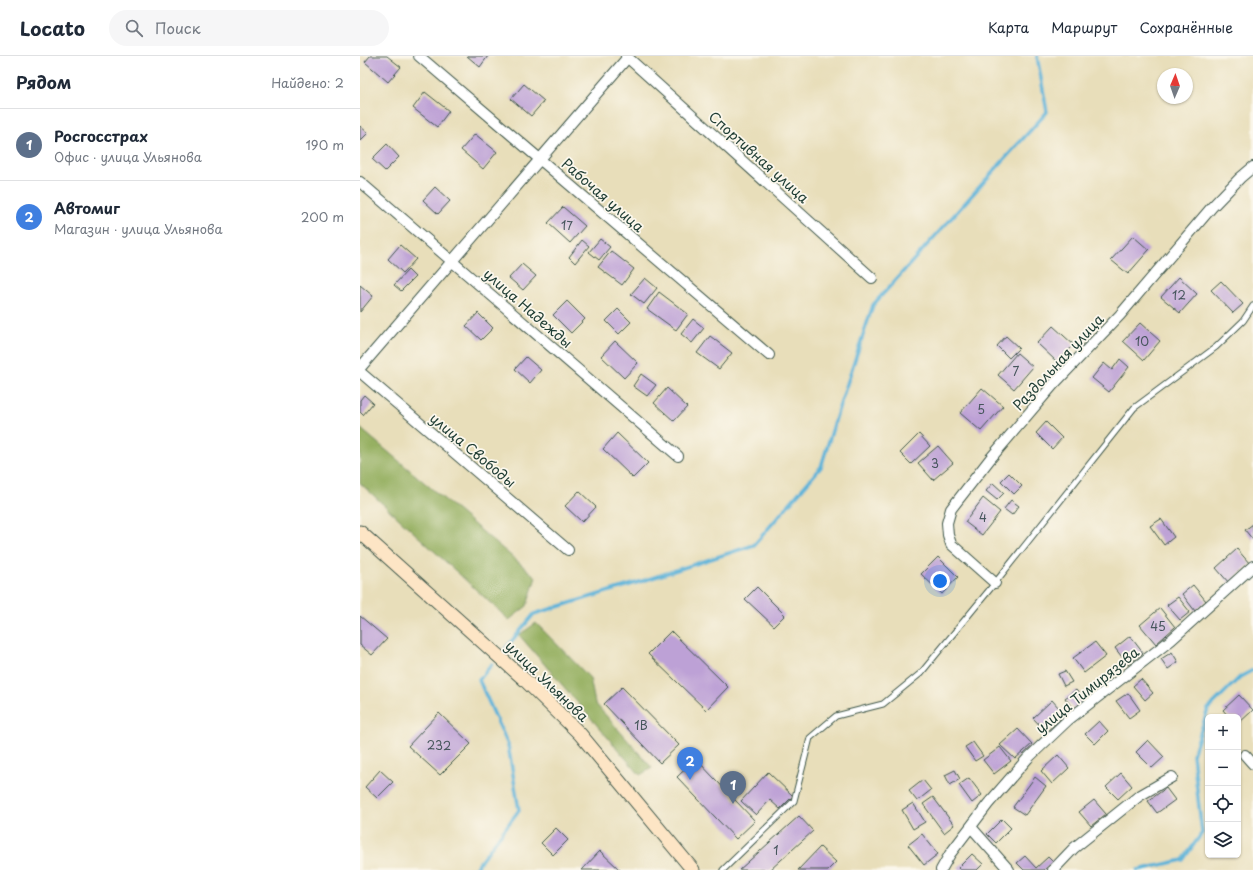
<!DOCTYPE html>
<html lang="ru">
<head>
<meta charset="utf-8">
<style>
  :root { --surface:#fff; --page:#f6f6f7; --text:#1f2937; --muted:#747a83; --line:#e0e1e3; --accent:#0f766e }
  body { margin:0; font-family:"Playpen Sans",sans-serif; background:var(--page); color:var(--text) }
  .controls { position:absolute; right:12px; bottom:12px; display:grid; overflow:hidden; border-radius:6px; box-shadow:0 1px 3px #0004 }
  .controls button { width:36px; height:36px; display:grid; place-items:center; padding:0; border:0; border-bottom:1px solid var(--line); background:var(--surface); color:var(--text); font:20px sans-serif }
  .compass { position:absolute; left:797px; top:12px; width:36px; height:36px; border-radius:50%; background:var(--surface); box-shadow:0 1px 3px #0004; rotate:2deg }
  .you { position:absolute; left:580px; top:525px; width:14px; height:14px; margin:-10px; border:3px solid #fff; border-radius:50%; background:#1a73e8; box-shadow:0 0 0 6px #1a73e833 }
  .badge { display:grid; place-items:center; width:26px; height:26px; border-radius:50%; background:var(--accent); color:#fff; font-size:13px; font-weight:700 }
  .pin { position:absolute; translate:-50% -33px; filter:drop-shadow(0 1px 2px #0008) }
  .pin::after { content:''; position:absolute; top:21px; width:14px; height:12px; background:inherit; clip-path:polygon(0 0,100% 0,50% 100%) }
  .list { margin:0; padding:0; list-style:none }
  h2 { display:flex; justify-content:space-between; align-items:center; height:52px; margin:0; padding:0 16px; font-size:17px }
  h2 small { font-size:13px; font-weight:400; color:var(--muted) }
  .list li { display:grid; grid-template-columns:26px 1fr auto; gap:12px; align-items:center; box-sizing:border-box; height:72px; padding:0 16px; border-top:1px solid var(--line) }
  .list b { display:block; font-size:15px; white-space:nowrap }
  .list p { margin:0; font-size:13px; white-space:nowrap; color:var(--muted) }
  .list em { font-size:13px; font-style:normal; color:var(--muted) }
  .icon { flex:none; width:22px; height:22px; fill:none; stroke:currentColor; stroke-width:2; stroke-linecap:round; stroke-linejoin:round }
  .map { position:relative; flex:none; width:893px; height:814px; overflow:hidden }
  header { display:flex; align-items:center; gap:24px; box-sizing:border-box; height:56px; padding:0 20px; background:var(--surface); border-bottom:1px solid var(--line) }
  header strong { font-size:19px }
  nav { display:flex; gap:22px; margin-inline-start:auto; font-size:14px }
  .search { width:280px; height:36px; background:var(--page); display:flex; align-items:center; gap:10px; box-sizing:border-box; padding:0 14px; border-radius:22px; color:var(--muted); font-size:15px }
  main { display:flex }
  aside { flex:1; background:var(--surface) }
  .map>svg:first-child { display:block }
  .forest { fill:#96b062; stroke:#5a764b }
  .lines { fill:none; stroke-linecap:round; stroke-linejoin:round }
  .stream { stroke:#5db3d9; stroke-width:3.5 }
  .building { fill:#bda1d6 }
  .lane-casing { stroke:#3d5548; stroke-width:7 }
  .street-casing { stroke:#3d5548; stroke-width:12 }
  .secondary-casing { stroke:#3d5548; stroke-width:15 }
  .lane { stroke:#fff; stroke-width:5 }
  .street { stroke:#fff; stroke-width:10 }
  .secondary { stroke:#fde5c5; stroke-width:13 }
  .labels { text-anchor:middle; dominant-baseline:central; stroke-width:3.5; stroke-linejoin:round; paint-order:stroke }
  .number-label { font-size:12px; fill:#46565c }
  .street-label { font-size:14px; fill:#1f3d34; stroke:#fbf7ec }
</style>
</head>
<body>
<header>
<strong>Locato</strong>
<div class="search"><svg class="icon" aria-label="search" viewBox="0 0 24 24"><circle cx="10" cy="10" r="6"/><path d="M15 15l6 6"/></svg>Поиск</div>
<nav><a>Карта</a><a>Маршрут</a><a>Сохранённые</a></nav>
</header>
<main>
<aside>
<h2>Рядом<small>Найдено: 2</small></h2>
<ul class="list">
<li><span class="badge" style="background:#5c6f8a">1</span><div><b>Росгосстрах</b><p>Офис · улица Ульянова</p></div><em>190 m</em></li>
<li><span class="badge" style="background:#3f7fe0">2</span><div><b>Автомиг</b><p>Магазин · улица Ульянова</p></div><em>200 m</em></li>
</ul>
</aside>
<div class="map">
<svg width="893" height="814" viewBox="0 0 893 814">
  <rect width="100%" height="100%" fill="#fbf7ec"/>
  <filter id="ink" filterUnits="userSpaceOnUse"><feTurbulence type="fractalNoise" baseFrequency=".025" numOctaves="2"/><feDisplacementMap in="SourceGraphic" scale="8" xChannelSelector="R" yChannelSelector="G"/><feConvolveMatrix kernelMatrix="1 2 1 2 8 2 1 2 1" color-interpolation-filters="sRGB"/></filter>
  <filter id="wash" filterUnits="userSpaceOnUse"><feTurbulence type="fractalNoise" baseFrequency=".012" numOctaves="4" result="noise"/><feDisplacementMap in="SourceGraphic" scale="16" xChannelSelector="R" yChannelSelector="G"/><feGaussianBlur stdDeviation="0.9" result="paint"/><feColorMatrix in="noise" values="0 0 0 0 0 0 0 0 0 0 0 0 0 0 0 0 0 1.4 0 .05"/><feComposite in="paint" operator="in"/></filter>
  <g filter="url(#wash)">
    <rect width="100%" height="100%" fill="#e8deba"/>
    <path class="forest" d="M0,372L176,521L167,550L149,564L0,427Z
      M176,567L230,622L235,647L292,712L280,719L159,579Z"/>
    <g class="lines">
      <path class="stream" d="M145,593L174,558L270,529L394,489L461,411L478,355L513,249L687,56L677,0
        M114,814L159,754L148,689L119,624L132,608
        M778,814L823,804L842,777L833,699L848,653L880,621L893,614"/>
    </g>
    <g id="blocks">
      <path class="building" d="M10,0H27L41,11L28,26L5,6Z
        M107,0H128L120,11Z
        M164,28L184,45L171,60L151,43Z
        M65,36L89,55L77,71L53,52Z
        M0,70L8,77L0,85Z
        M115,78L137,96L123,113L101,94Z
        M27,88L39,101L25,115L12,103Z
        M75,131L90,145L78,158L63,144Z
        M203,151L225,170L210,187L188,167Z
        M773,180L789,194L768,218L751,204Z
        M240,183L250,191L239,204L229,196Z
        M222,184L229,190L215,207L209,201Z
        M40,189L56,203L43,217L28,203Z
        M251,195L274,213L262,229L238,211Z
        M162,208L176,220L163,234L149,222Z
        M48,214L55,221L41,235L34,229Z
        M819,221L837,238L820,257L801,241Z
        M285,222L297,232L284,248L271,238Z
        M861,225L883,248L873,257L851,234Z
        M0,229L13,240L0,256Z
        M299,236L328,258L316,274L287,253Z
        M207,245L225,263L211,277L193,259Z
        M258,253L271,266L259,278L246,265Z
        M118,257L133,272L121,284L106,270Z
        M333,263L344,272L332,287L321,278Z
        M780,267L800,285L784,304L763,285Z
        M693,270L714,289L697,306L677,287Z
        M350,280L372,297L359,313L337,297Z
        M646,280L659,292L649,302L637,290Z
        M255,285L278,307L264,322L241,300Z
        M657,297L673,311L654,333L638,319Z
        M166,301L181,314L170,327L155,313Z
        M760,303L769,311L749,336L732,322L744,307L752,314Z
        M281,318L296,329L287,340L273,330Z
        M307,332L327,351L314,365L294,347Z
        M622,332L643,350L621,375L600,357Z
        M4,339L13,347L3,359L0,356V344Z
        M686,366L702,382L692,393L676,377Z
        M257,377L288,407L273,422L243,393Z
        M559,378L570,390L551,408L540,397Z
        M578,390L593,407L573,424L558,407Z
        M649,417L662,430L654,438L641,425Z
        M633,427L644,437L637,444L626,435Z
        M219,435L236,451L222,466L205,450Z
        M623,442L640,456L622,479L605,466Z
        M651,444L659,450L652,459L644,453Z
        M801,463L814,481L804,489L790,470Z
        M893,468V484L885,474Z
        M877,493L890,508L869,527L856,512Z
        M578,501L598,521L582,538L561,518Z
        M833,529L846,545L835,555L822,538Z
        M397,531L425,559L414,570L385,543Z
        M818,541L830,556L820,564L807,549Z
        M800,552L815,571L796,588L780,569Z
        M0,560L27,583L12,599L0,589Z
        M311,575L368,631L346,654L288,598Z
        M770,580L783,597L768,609L755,592Z
        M735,586L746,600L724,617L713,602Z
        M812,596L818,606L808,613L801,603Z
        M705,615L712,626L704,630L698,618Z
        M781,623L793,637L785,644L773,630Z
        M262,631L319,689L300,707L244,648Z
        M716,634L724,645L713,653L705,642Z
        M768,637L780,654L769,662L756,645Z
        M879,639L893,654L878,668V661H869L863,654Z
        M692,644L705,659L686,676L673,662Z
        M79,657L111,688L80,719L48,690Z
        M739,665L748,675L735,688L725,678Z
        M658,673L672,688L655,703L640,689Z
        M788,684L804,701L792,712L776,696Z
        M613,686L623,700L615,705L605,691Z
        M640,691L651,705L634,718L623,704Z
        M698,699L709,712L692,728L681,715Z
        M336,703L395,765L376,783L317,721Z
        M20,714L33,726L17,742L5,731Z
        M595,714L600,723L590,729L585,719Z
        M408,716L433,740L420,753L410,744L396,759L381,745Z
        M761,717L772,730L758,743L746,731Z
        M675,721L686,730L665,759L653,751Z
        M609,722L622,739L612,747L599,729Z
        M563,724L571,734L557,745L549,735Z
        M806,732L815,744L797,757L788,745Z
        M573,741L594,769L584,777L563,748Z
        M734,744L746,758L731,770L719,756Z
        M553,747L565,766L553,773L542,754Z
        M439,760L453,775L410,814H379Z
        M642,763L651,772L636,787L627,778Z
        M196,772L208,784L193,799L181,787Z
        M562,778L578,798L564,809L548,789Z
        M460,791L476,806L468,814H438Z
        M240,795L260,814H222Z
        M612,798L623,808L617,814H600L598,812Z
        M665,800L676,812L688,801L693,806L684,814H664L657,807Z"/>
    </g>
  </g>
  <g filter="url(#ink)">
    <use href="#blocks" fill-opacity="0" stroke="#3d5548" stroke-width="1"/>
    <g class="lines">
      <g class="lane-casing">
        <path id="lane" d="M363,814L434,745L450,682L476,660L523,648L561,617L635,527L774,352L856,291L883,265L893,250"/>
      </g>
      <g class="street-casing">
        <path id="street" d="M59,0L409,299
          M266,0L512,222
          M0,126L318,400
          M0,312L268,1
          M0,316L208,494
          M635,527L591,488L588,479L587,467L591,453L630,403L693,329L760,259L852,151L880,122L893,111
          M885,699L893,708
          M611,771L649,814
          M581,814L590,798L628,748L668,702L708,664L811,584L893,510
          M693,814L714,792L779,740L812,721"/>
      </g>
      <g class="secondary-casing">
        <path id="secondary" d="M0,476L165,624L220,678L333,814"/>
      </g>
      <use href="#lane" class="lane"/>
      <use href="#street" class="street"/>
      <use href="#secondary" class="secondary"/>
    </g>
  </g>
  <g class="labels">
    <g class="number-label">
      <text x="207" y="169">17</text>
      <text x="819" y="239">12</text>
      <text x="782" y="285">10</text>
      <text x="656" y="315">7</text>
      <text x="621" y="353">5</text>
      <text x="575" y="407">3</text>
      <text x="623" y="461">4</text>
      <text x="798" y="570">45</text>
      <text x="281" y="669">1В</text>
      <text x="79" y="689">232</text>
      <text x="416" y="794">1</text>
    </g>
    <g class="street-label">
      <text transform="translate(399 101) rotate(42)">Спортивная улица</text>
      <text transform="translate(243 139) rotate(41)">Рабочая улица</text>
      <text transform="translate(168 252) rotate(41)">улица Надежды</text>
      <text transform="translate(698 306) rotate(-47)">Раздольная улица</text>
      <text transform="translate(113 394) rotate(40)">улица Свободы</text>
      <text transform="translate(187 625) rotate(44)">улица Ульянова</text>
      <text transform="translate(727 634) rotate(-39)">улица Тимирязева</text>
    </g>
  </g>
</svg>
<div class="controls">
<button>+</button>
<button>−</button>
<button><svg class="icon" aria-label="locate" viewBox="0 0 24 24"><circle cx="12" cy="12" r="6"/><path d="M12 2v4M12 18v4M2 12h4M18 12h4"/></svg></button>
<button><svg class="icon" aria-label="layers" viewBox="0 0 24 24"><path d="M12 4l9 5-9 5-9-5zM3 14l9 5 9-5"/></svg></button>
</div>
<svg class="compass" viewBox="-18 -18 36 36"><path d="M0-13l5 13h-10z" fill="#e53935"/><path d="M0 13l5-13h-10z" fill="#747a83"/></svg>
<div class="you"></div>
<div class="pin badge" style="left:373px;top:748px;background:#5c6f8a">1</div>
<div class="pin badge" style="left:330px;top:724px;background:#3f7fe0">2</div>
</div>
</main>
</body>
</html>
